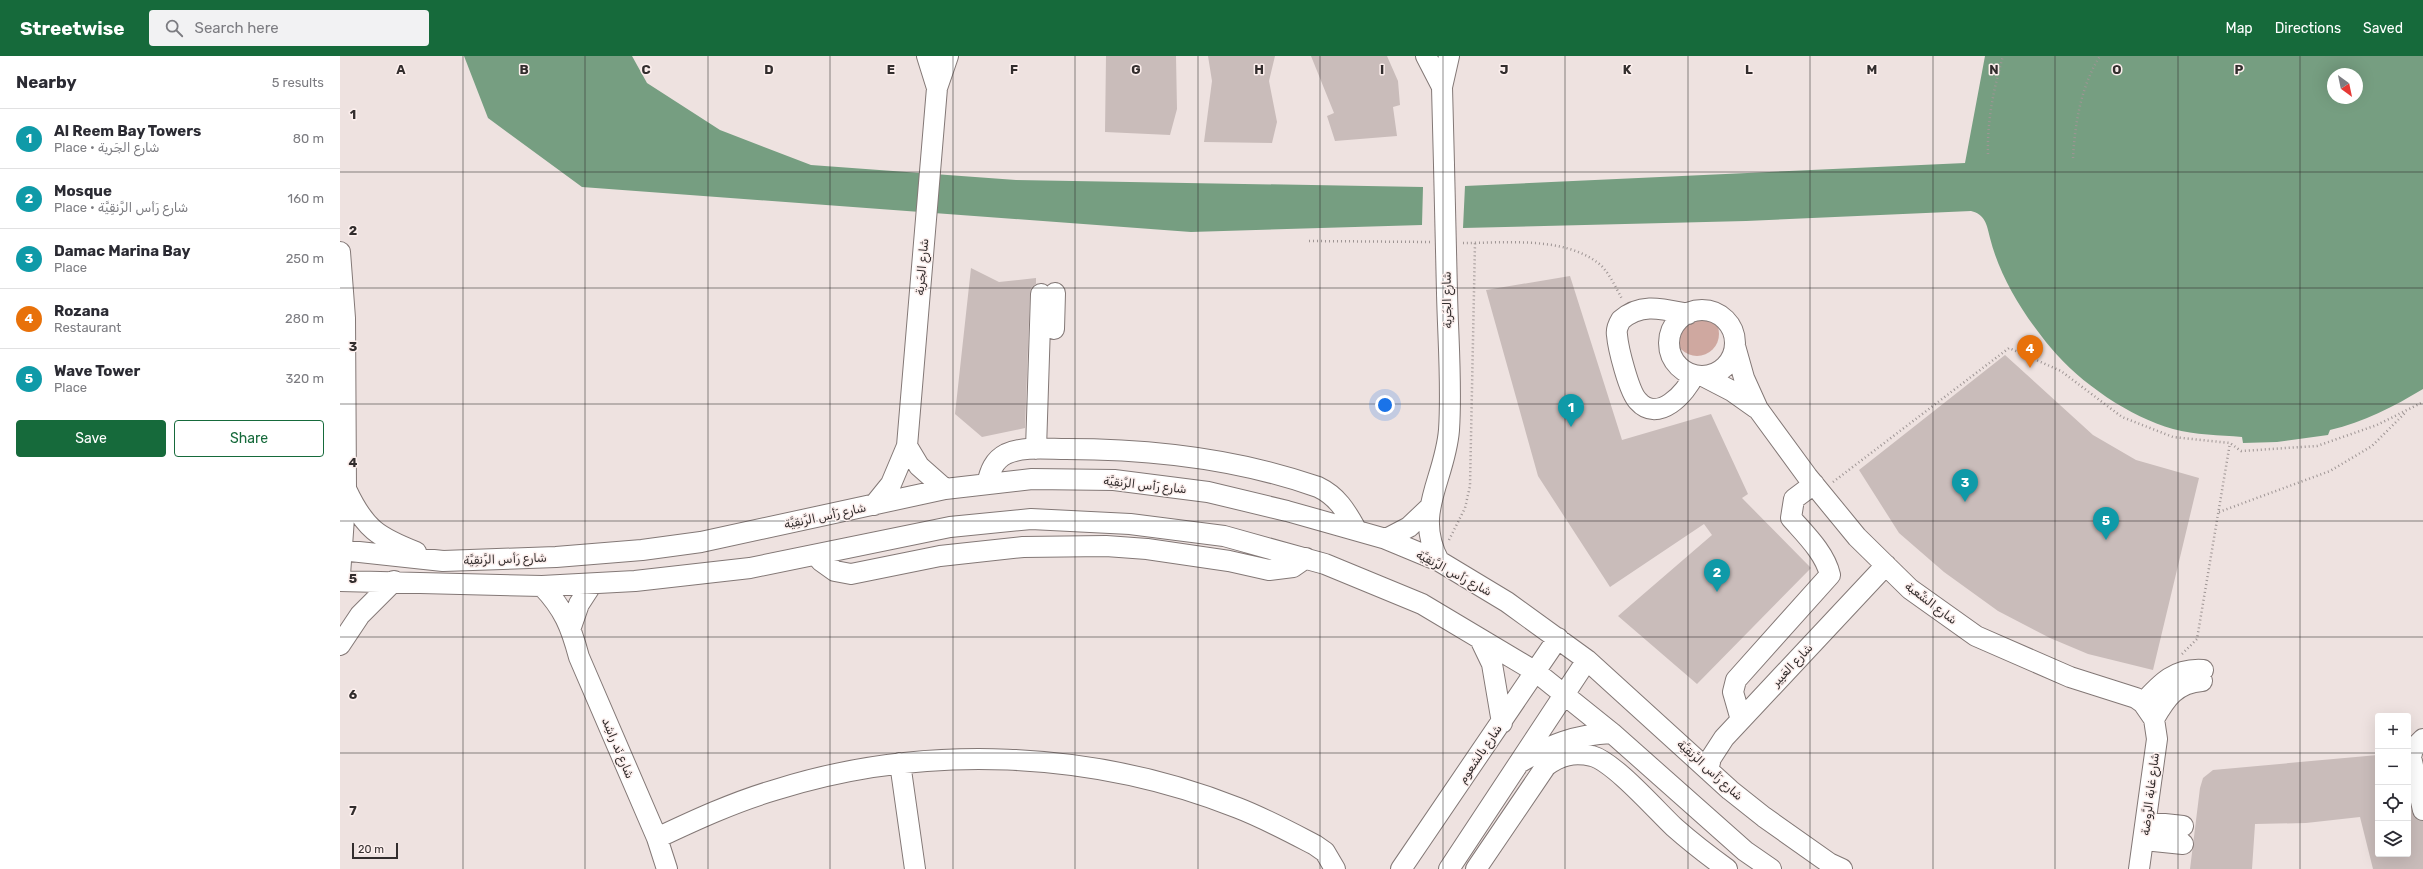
<!DOCTYPE html>
<html lang="en">
<head>
<meta charset="utf-8">
<style>
  :root { --surface:#fff; --page:#f2f2f3; --text:#2b2b33; --muted:#7c7c81; --line:#e1e1e2; --accent:#166a3b }
  body { margin:0; font-family:Rubik,Vazirmatn,sans-serif; background:var(--page); color:var(--text) }
  .controls { position:absolute; right:12px; bottom:12px; display:grid; overflow:hidden; border-radius:4px; box-shadow:0 4px 16px #0002 }
  .controls button { width:36px; height:36px; display:grid; place-items:center; padding:0; border:0; border-bottom:1px solid var(--line); background:var(--surface); color:var(--text); font:20px sans-serif }
  .compass { position:absolute; left:1987px; top:12px; width:36px; height:36px; border-radius:50%; background:var(--surface); box-shadow:0 4px 16px #0002; rotate:147deg }
  .scale { position:absolute; left:12px; bottom:10px; width:46px; box-sizing:border-box; padding-left:4px; border:2px solid #322d2d; border-top:0; font-size:11px; line-height:14px; white-space:nowrap; color:#322d2d; -webkit-text-stroke:3px #fcefed; paint-order:stroke }
  .you { position:absolute; left:1045px; top:349px; width:14px; height:14px; margin:-10px; border:3px solid #fff; border-radius:50%; background:#1a73e8; box-shadow:0 0 0 6px #1a73e833 }
  .badge { display:grid; place-items:center; width:26px; height:26px; border-radius:50%; background:var(--accent); color:#fff; font-size:13px; font-weight:700 }
  .pin { position:absolute; translate:-50% -33px; filter:drop-shadow(0 1px 2px #0008) }
  .pin::after { content:''; position:absolute; top:21px; width:14px; height:12px; background:inherit; clip-path:polygon(0 0,100% 0,50% 100%) }
  .list { margin:0; padding:0; list-style:none }
  h2 { display:flex; justify-content:space-between; align-items:center; height:52px; margin:0; padding:0 16px; font-size:17px }
  h2 small { font-size:13px; font-weight:400; color:var(--muted) }
  .list li { display:grid; grid-template-columns:26px 1fr auto; gap:12px; align-items:center; box-sizing:border-box; height:60px; padding:0 16px; border-top:1px solid var(--line) }
  .list b { display:block; font-size:15px; white-space:nowrap }
  .list p { margin:0; font-size:13px; white-space:nowrap; color:var(--muted) }
  .list em { font-size:13px; font-style:normal; color:var(--muted) }
  .actions { display:flex; gap:8px; padding:12px 16px }
  .actions a { flex:1; padding:9px 0; border:1px solid var(--accent); border-radius:4px; text-align:center; font-size:14px; color:var(--accent) }
  .actions .main { background:var(--accent); color:#fff }
  .icon { flex:none; width:22px; height:22px; fill:none; stroke:currentColor; stroke-width:2; stroke-linecap:round; stroke-linejoin:round }
  .map { position:relative; flex:none; width:2083px; height:813px; overflow:hidden }
  header { display:flex; align-items:center; gap:24px; box-sizing:border-box; height:56px; padding:0 20px; background:var(--accent); color:#fff }
  header strong { font-size:19px }
  nav { display:flex; gap:22px; margin-inline-start:auto; font-size:14px }
  .search { width:280px; height:36px; background:var(--page); display:flex; align-items:center; gap:10px; box-sizing:border-box; padding:0 14px; border-radius:4px; color:var(--muted); font-size:15px }
  main { display:flex }
  aside { flex:1; background:var(--surface) }
  .map>svg:first-child { display:block }
  .green { fill:#cfa8a0 }
  .water { fill:#769e81; fill-rule:evenodd }
  .building { fill:#c9bcba }
  .lines { fill:none; stroke-linecap:round; stroke-linejoin:round }
  .minor-casing { stroke:#837876; stroke-width:22 }
  .path { stroke:#9e9594; stroke-width:2.5; stroke-dasharray:1 3; stroke-linecap:butt }
  .minor { stroke:#fff; stroke-width:20 }
  .minor-bridge-casing { stroke:#837876; stroke-width:22; stroke-linecap:butt }
  .minor-bridge { stroke:#fff; stroke-width:20 }
  .grid { fill:none; stroke:#322d2d; stroke-width:1; stroke-opacity:0.55 }
  .labels { text-anchor:middle; dominant-baseline:central; stroke-width:3; stroke-linejoin:round; paint-order:stroke }
  .street-label { font-size:12px; fill:#322d2d; stroke:#fcefed }
  .grid-label { font-size:13px; text-anchor:middle; font-weight:bold; fill:#322d2d; stroke:#fcefed; stroke-width:3; stroke-linejoin:round; paint-order:stroke }
</style>
</head>
<body>
<header>
<strong>Streetwise</strong>
<div class="search"><svg class="icon" aria-label="search" viewBox="0 0 24 24"><circle cx="10" cy="10" r="6"/><path d="M15 15l6 6"/></svg>Search here</div>
<nav><a>Map</a><a>Directions</a><a>Saved</a></nav>
</header>
<main>
<aside>
<h2>Nearby<small>5 results</small></h2>
<ul class="list">
<li><span class="badge" style="background:#0f9aa8">1</span><div><b>Al Reem Bay Towers</b><p>Place · شارع الجَرية</p></div><em>80 m</em></li>
<li><span class="badge" style="background:#0f9aa8">2</span><div><b>Mosque</b><p>Place · شارع رَأس الرَّنقِيَّة</p></div><em>160 m</em></li>
<li><span class="badge" style="background:#0f9aa8">3</span><div><b>Damac Marina Bay</b><p>Place</p></div><em>250 m</em></li>
<li><span class="badge" style="background:#e8710a">4</span><div><b>Rozana</b><p>Restaurant</p></div><em>280 m</em></li>
<li><span class="badge" style="background:#0f9aa8">5</span><div><b>Wave Tower</b><p>Place</p></div><em>320 m</em></li>
</ul>
<div class="actions"><a class="main">Save</a><a>Share</a></div>
</aside>
<div class="map">
<svg width="2083" height="813" viewBox="0 0 2083 813">
  <rect width="100%" height="100%" fill="#eee2e0"/>
  <path class="green" d="M1335 278a22 22 0 1 1 44 0a22 22 0 1 1-44 0Z"/>
  <path class="water" d="M124,0H292L307,27L380,74L471,109L676,124L1083,131L1082,169L851,176L242,131L148,62Z
    M1645,0H2083V333C2053,351 2024,366 1990,374L1988,379L1937,386L1903,387L1902,381C1880,379 1855,379 1833,373C1790,361 1740,327 1711,292C1685,261 1660,222 1650,182C1647,169 1645,158 1631,155L1406,165L1123,172L1125,130L1625,107ZM1993,18H2017V42H1993Z"/>
  <path class="building" d="M766,0H836L837,53L830,79L765,76Z
    M868,0H935L929,25L937,66L932,87L864,86L872,25Z
    M971,0H1047L1058,25L1060,49L1053,51L1057,80L995,85L987,60L994,57Z
    M631,212L659,226L696,222V228L691,232L690,238L685,372L642,381L615,358Z
    M1230,220L1282,384L1371,358L1408,438L1402,442L1471,512L1357,628L1278,560L1372,479L1364,468L1270,531L1198,420L1146,234Z
    M1665,299L1753,379L1796,404L1859,422L1813,614L1748,598L1710,582L1658,555L1604,516L1559,477L1519,414Z
    M2038,699V798H2068V740L2074,761L2083,765V813H2033L2020,761L1966,767L1915,768L1912,813H1850L1860,732L1863,722L1873,714Z"/>
  <g class="lines">
    <g class="minor-casing">
      <path id="minor" d="M587,0L597,32
        M1086,0L1102,31
        M1104,109L1102,31L1109,0
        M0,196L5,262L6,433L0,519
        M1329 287a33 33 0 1 1 66 0a33 33 0 1 1-66 0Z
        M1348,258C1323,253 1301,246 1281,264C1278,269 1276,274 1277,279C1278,292 1289,336 1298,345C1318,368 1346,337 1354,319
        M714,273L715,237
        M1395,290L1404,322L1418,353L1467,420L1517,481L1570,533L1636,580L1730,621L1796,642L1803,647L1814,663L1817,683L1799,813
        M1363,320L1392,335L1416,352
        M567,390L579,410L605,433
        M696,393L701,238
        M647,428C650,415 654,404 666,398C683,390 708,393 726,393C811,393 898,403 978,431C997,440 1006,455 1016,473
        M7,435C25,473 38,481 76,496
        M534,449L551,428L567,390L597,32L608,0
        M1046,483L1069,471L1088,453
        M0,494L103,505L216,501L302,494L361,486L605,433L692,423L774,424L868,436L947,455L1046,483L1099,505L1167,546L1247,604L1390,734L1424,761L1489,807L1502,813
        M476,499L481,505L495,515L511,518L600,500L683,491L766,490L807,493L889,505L929,514L953,511L966,502
        M1099,505C1073,457 1105,424 1109,374C1112,329 1108,283 1107,237
        M0,525L202,530L295,525L410,512L610,471L691,463L790,468L884,480L985,508L1082,548L1196,616L1272,677L1405,795L1431,813
        M202,530C224,553 231,571 239,601L317,782L327,813
        M231,571L239,548L252,528
        M1140,583L1152,608L1162,667
        M0,589L20,559L54,525
        M1803,647C1821,627 1835,612 1863,614
        M1814,663C1826,642 1836,627 1862,625
        M1401,664L1393,636L1396,624L1490,519C1485,497 1465,478 1451,462L1454,443L1474,428
        M2083,683L2073,693L2071,701L2083,754
        M560,707L575,813
        M1179,707C1211,688 1234,679 1272,677
        M1368,714L1371,702L1384,682L1546,509
        M1806,766L1843,770
        M317,782C355,764 394,746 435,734C584,687 752,694 898,752C924,762 950,776 975,789L985,796L995,813
        M1804,784L1843,788
        M1061,813L1218,582
        M1109,813L1247,604
        M1136,813L1206,710C1220,699 1234,696 1252,700C1274,706 1316,754 1334,771C1351,786 1369,800 1387,813"/>
    </g>
    <path class="path" d="M1648,98C1647,64 1654,32 1663,0
      M1733,102C1735,67 1741,30 1760,0
      M969,185L1090,186
      M1123,187C1164,187 1223,180 1258,207C1268,214 1276,232 1282,243
      M1493,426L1669,292L1721,315L1782,361L1833,381L1890,387L1901,395L1977,390L2037,369L2083,346
      M1879,456L1990,415L2032,390L2066,356
      M1109,484L1125,452L1130,430L1135,187
      M1842,598L1857,583L1890,387"/>
    <use href="#minor" class="minor"/>
    <g class="minor-bridge-casing">
      <path id="minor-bridge" d="M1104,109L1107,237"/>
    </g>
    <use href="#minor-bridge" class="minor-bridge"/>
  </g>
  <path class="grid" d="M123,0V813M245,0V813M368,0V813M490,0V813M613,0V813M735,0V813M858,0V813M980,0V813M1103,0V813M1225,0V813M1348,0V813M1470,0V813M1593,0V813M1715,0V813M1838,0V813M1960,0V813M0,116H2083M0,232H2083M0,348H2083M0,465H2083M0,581H2083M0,697H2038M2068,697H2083"/>
  <g class="labels">
    <g class="street-label">
      <text transform="translate(582 211) rotate(-85)">شارع الجَرية</text>
      <text transform="translate(1107 244) rotate(-91)">شارع الجَرية</text>
      <text transform="translate(805 429) rotate(6)">شارع رَأس الرَّنقِيَّة</text>
      <text transform="translate(485 460) rotate(-12)">شارع رَأس الرَّنقِيَّة</text>
      <text transform="translate(165 503) rotate(-2)">شارع رَأس الرَّنقِيَّة</text>
      <text transform="translate(1114 517) rotate(28)">شارع رَأس الرَّنقِيَّة</text>
      <text transform="translate(1591 547) rotate(37)">شارع الشِّعبة</text>
      <text transform="translate(1452 609) rotate(-47)">شارع العَبِير</text>
      <text transform="translate(278 692) rotate(67)">شارع نَد راشِد</text>
      <text transform="translate(1140 698) rotate(-56)">شارع بالشعوم</text>
      <text transform="translate(1370 714) rotate(42)">شارع رَأس الرَّنقِيَّة</text>
      <text transform="translate(1810 738) rotate(-83)">شارع غابة الرَّوضة</text>
    </g>
  </g>
  <g class="grid-label">
    <text x="61" y="18">A</text>
    <text x="184" y="18">B</text>
    <text x="306" y="18">C</text>
    <text x="429" y="18">D</text>
    <text x="551" y="18">E</text>
    <text x="674" y="18">F</text>
    <text x="796" y="18">G</text>
    <text x="919" y="18">H</text>
    <text x="1042" y="18">I</text>
    <text x="1164" y="18">J</text>
    <text x="1287" y="18">K</text>
    <text x="1409" y="18">L</text>
    <text x="1532" y="18">M</text>
    <text x="1654" y="18">N</text>
    <text x="1777" y="18">O</text>
    <text x="1899" y="18">P</text>
    <text x="13" y="63">1</text>
    <text x="13" y="179">2</text>
    <text x="13" y="295">3</text>
    <text x="13" y="411">4</text>
    <text x="13" y="527">5</text>
    <text x="13" y="643">6</text>
    <text x="13" y="759">7</text>
  </g>
</svg>
<div class="controls">
<button>+</button>
<button>−</button>
<button><svg class="icon" aria-label="locate" viewBox="0 0 24 24"><circle cx="12" cy="12" r="6"/><path d="M12 2v4M12 18v4M2 12h4M18 12h4"/></svg></button>
<button><svg class="icon" aria-label="layers" viewBox="0 0 24 24"><path d="M12 4l9 5-9 5-9-5zM3 14l9 5 9-5"/></svg></button>
</div>
<svg class="compass" viewBox="-18 -18 36 36"><path d="M0-13l5 13h-10z" fill="#e53935"/><path d="M0 13l5-13h-10z" fill="#7c7c81"/></svg>
<div class="scale">20 m</div>
<div class="you"></div>
<div class="pin badge" style="left:1231px;top:371px;background:#0f9aa8">1</div>
<div class="pin badge" style="left:1377px;top:536px;background:#0f9aa8">2</div>
<div class="pin badge" style="left:1625px;top:446px;background:#0f9aa8">3</div>
<div class="pin badge" style="left:1690px;top:312px;background:#e8710a">4</div>
<div class="pin badge" style="left:1766px;top:484px;background:#0f9aa8">5</div>
</div>
</main>
</body>
</html>
